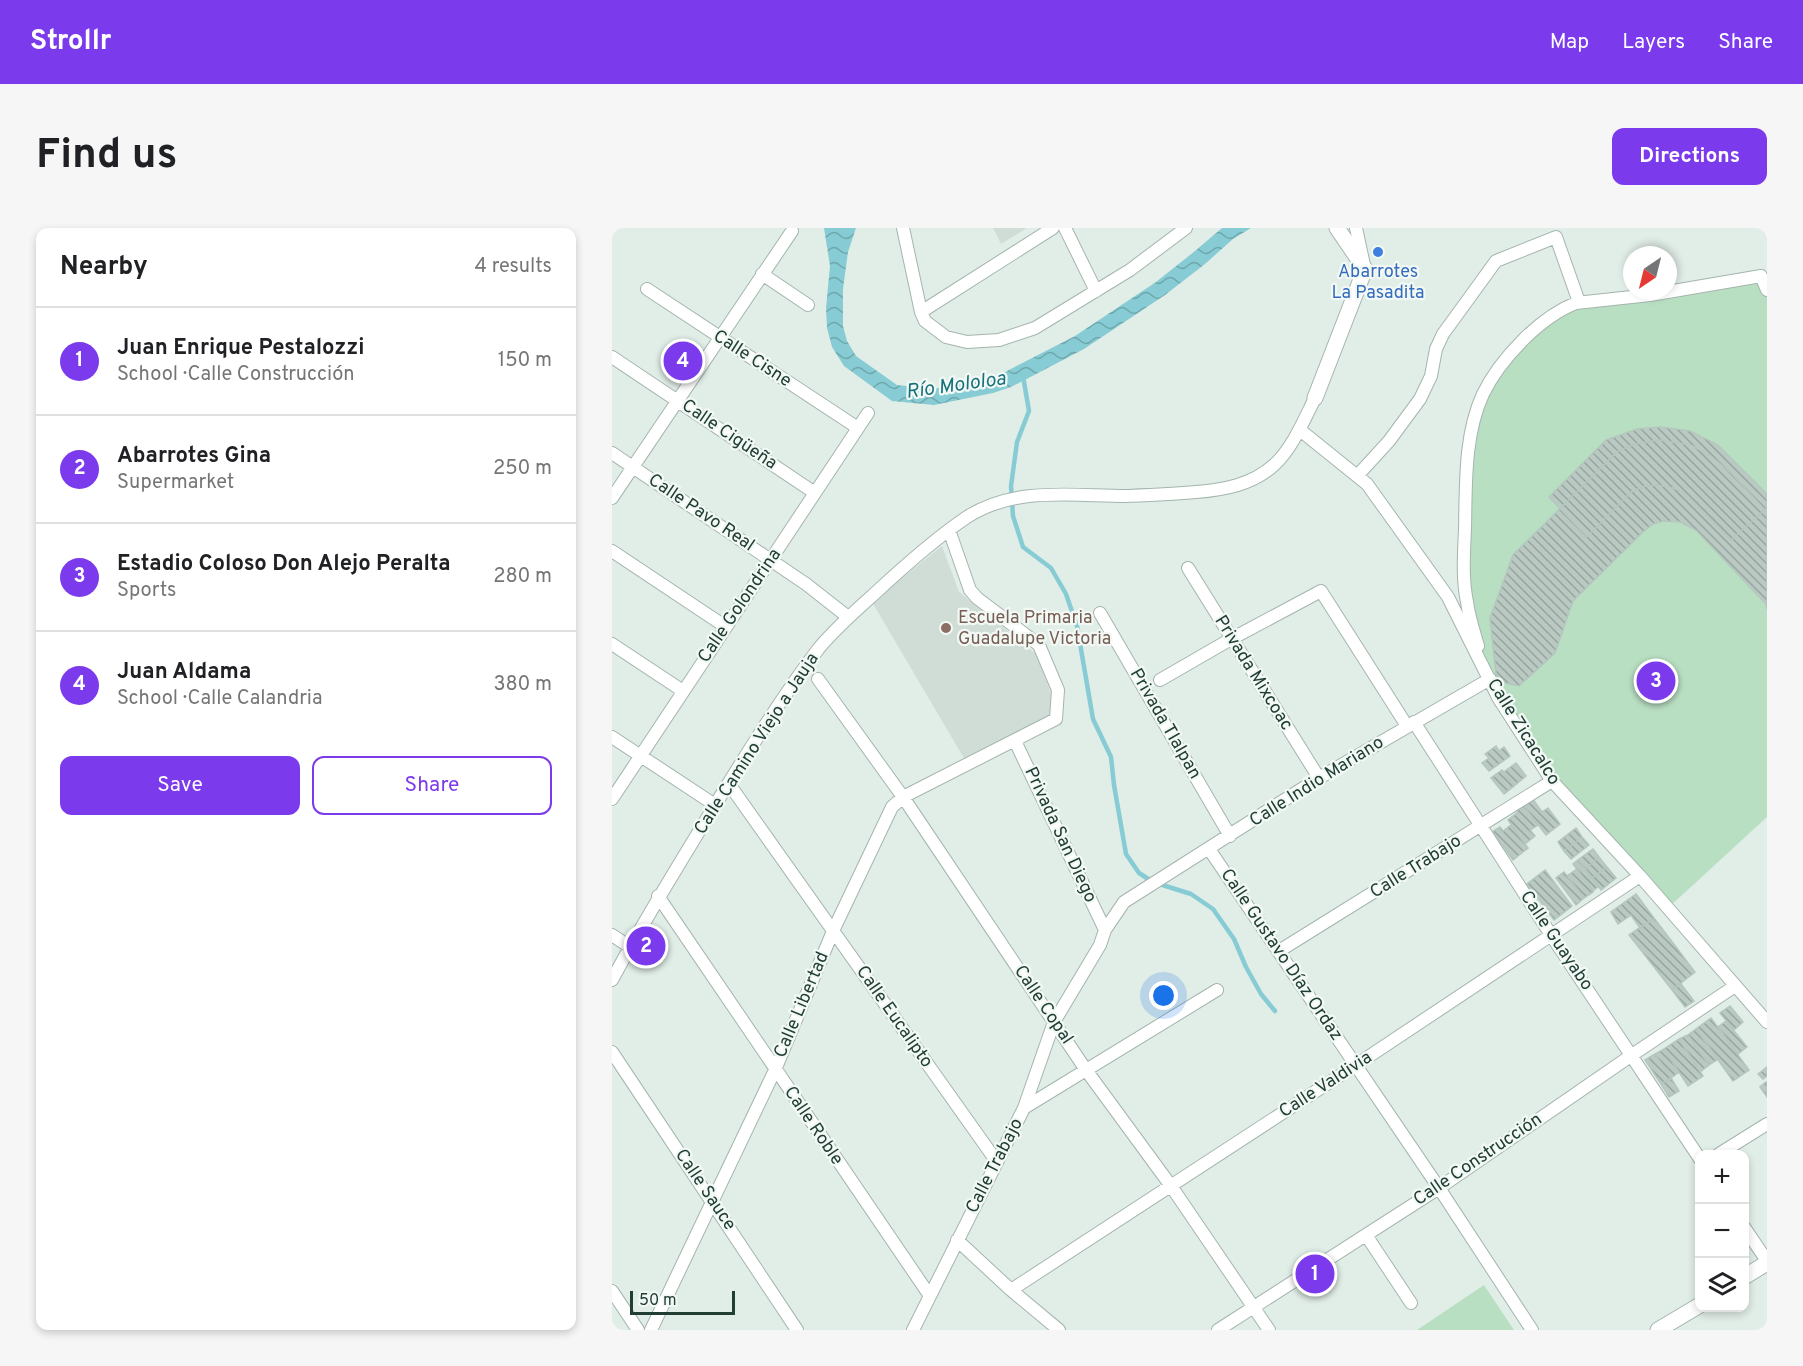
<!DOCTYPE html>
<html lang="en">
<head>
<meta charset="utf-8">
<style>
  :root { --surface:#fff; --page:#f6f6f6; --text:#202124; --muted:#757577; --line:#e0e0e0; --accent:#7c3aed }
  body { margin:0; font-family:Overpass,sans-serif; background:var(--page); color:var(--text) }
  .controls { position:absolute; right:18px; bottom:18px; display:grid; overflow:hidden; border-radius:12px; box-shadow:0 3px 9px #0003 }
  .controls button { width:54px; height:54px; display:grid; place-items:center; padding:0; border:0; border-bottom:2px solid var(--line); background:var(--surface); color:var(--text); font:30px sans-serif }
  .compass { position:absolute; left:1011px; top:18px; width:54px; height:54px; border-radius:50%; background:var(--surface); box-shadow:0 3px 9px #0003; rotate:215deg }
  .scale { position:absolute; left:18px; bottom:15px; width:105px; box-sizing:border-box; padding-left:6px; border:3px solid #213e35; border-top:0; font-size:16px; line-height:21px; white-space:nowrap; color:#213e35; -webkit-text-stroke:4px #f2f9f5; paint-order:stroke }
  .you { position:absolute; left:552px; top:768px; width:21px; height:21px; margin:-15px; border:4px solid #fff; border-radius:50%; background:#1a73e8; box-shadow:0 0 0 9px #1a73e833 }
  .badge { display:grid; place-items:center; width:39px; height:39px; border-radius:50%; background:var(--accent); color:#fff; font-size:20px; font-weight:700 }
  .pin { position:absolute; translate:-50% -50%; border:3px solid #fff; box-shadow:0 2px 6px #0006 }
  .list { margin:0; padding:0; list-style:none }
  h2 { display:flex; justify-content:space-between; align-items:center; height:78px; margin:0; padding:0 24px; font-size:26px }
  h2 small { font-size:20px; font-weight:400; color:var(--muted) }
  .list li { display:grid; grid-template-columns:39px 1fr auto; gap:18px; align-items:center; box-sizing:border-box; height:108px; padding:0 24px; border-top:2px solid var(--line) }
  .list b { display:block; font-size:22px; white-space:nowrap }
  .list p { margin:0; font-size:20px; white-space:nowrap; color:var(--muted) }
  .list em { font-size:20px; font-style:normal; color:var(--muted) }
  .actions { display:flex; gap:12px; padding:18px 24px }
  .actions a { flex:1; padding:14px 0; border:2px solid var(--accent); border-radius:12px; text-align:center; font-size:21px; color:var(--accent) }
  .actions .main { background:var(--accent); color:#fff }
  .icon { flex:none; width:33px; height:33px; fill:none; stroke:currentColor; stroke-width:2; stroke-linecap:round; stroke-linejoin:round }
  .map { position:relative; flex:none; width:1155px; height:1102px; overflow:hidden; border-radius:12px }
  header { display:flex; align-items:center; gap:36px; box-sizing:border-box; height:84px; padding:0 30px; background:var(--accent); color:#fff }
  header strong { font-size:28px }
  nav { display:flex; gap:33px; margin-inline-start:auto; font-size:21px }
  .intro { display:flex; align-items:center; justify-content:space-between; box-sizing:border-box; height:144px; padding:0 36px }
  h1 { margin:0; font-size:42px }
  .button { padding:15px 27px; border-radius:12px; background:var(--accent); color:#fff; font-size:21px; font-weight:700 }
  main { display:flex; gap:36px; padding:0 36px }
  aside { flex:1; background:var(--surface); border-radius:12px; box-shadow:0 3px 9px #0003 }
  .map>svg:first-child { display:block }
  .built { fill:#d0ddd6 }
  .green { fill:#b9dfc2 }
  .water { fill:url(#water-waves) }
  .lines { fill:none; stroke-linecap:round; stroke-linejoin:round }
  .stream { stroke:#87ccd4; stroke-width:4.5 }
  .building { fill:url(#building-back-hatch); stroke:#b4c7be; stroke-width:1.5 }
  .minor-casing { stroke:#a4b5ae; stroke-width:14 }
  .tertiary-casing { stroke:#a4b5ae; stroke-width:17 }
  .minor { stroke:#fff; stroke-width:12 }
  .tertiary { stroke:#fff; stroke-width:15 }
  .shop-dot { fill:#3f7fe0; stroke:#f2f9f5; stroke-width:2 }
  .education-dot { fill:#8d6e63; stroke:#f2f9f5; stroke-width:2 }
  .labels { text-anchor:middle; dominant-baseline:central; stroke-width:4.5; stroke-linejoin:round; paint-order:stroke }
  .shop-label { font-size:18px; fill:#366cbe; stroke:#f2f9f5 }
  .street-label { font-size:18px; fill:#213e35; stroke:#f2f9f5 }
  .education-label { font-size:18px; fill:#785e54; stroke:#f2f9f5; text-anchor:start }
  .water-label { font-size:20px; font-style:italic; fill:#18707d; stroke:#f2f9f5 }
</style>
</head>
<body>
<header>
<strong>Strollr</strong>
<nav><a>Map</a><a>Layers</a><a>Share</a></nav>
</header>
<div class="intro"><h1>Find us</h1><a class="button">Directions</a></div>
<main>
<aside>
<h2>Nearby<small>4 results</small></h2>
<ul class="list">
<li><span class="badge">1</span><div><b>Juan Enrique Pestalozzi</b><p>School · Calle Construcción</p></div><em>150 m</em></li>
<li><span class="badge">2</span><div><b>Abarrotes Gina</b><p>Supermarket</p></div><em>250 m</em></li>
<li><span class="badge">3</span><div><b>Estadio Coloso Don Alejo Peralta</b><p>Sports</p></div><em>280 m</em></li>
<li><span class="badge">4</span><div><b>Juan Aldama</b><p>School · Calle Calandria</p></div><em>380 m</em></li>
</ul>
<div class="actions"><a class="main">Save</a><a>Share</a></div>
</aside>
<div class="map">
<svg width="1155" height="1102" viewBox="0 0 1155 1102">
  <defs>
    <pattern id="water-waves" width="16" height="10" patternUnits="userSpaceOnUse" patternTransform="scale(1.5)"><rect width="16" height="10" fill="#87ccd4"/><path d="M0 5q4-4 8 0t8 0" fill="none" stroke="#6ea7ad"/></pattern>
    <pattern id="building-back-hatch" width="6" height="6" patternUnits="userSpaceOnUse" patternTransform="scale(1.5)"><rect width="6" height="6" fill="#bacac3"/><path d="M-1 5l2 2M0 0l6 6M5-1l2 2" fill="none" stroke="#97a59f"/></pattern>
  </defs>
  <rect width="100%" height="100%" fill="#e1ede7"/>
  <path class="built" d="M381,0H415L389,16Z
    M330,318L347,364L424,426L440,468L438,488L353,532L260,374Z"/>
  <path class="green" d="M1149,48L1155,62V589L1056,680L940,553L876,448L854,373L861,199L885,144L953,79Z
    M872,1057L902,1102H805Z"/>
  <path class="water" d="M212,0H244L236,24L231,61V98L235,113L244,128L285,157L321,161L377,150L393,144L463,108L544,54L583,23L610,0H639L621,11L593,36L553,67L472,121L399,159L381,165L322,177L280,173L232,138L220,119L215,100L214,80L218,38Z"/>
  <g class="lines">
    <path class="stream" d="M411,148L417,183L405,214L399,258L401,288L411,319L439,340L454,366L465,398L481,491L499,529L502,557L514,626L527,645L541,654L579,666L601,681L622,711L634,739L649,766L663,783"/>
  </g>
  <path class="building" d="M1048,199L1078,203L1106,217L1155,266V280L1119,312L1074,266L1061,260L1045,257L1033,258L1019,264L975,309L937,269L994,212L1025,201Z
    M1047,212L1079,217L1099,228L1120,246L1155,284V381L1154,376L1084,302L1068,294L1051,293L1041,296L1031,304L961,373L943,425L907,458L889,454L884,446L878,390L901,327L1006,223L1022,216Z
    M884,518L887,523L892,519L898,528L877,543L870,535L877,530L873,526Z
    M904,535L914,548L902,558L892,544Z
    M890,542L902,558L892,566L879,550Z
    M920,570L930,584L936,580L948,596L934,607L911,577Z
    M911,577L926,597L918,602L923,608L913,616L896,592L906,584L905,583Z
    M899,597L916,620L901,632L880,604L888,599L891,603Z
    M964,600L970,609L952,623L946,614Z
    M970,609L977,617L959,631L952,623Z
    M981,621L987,629L973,641L966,632Z
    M987,629L995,639L980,650L973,641Z
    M966,632L987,658L981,663L961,636Z
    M995,639L1004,650L989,662L980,650Z
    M965,641L981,664L972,670L955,648Z
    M933,642L960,678L942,692L915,656Z
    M952,644L972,670L964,677L944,650Z
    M1024,666L1042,690L1028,700L1019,687L1006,696L999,684Z
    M1042,690L1083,744L1060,762L1017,707Z
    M1069,756L1082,773L1073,779L1060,762Z
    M1118,778L1131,794L1122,802L1108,785Z
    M1099,790L1137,842L1121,853L1084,801Z
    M1114,793L1135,819L1126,826L1106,799Z
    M1084,801L1106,831L1097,837L1076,807Z
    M1076,807L1097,837L1088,844L1067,811Z
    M1067,811L1091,848L1076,858L1052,821Z
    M1052,821L1067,844L1059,850L1043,826Z
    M1043,826L1059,850L1049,856L1033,832Z
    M1155,839V848L1151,851L1146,846Z
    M1059,850L1067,863L1057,869L1049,856Z
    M1154,854L1155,855V869L1148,859Z"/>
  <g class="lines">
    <g class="minor-casing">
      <path id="minor" d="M291,0L309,84L313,93L334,109L355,114L387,112L423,100L518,42L574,0
        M453,0L484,63
        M744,0L752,37
        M150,46L196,77
        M35,61L246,200
        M309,84L441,0
        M0,129L203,265
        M688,202L755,256L836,369L887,471L940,553L1028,648L1155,794
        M0,225L194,356L236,389
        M745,248L777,213L808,171L819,148L824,121L831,106L884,33L944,9L967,74
        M0,270L180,3
        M0,323L114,399
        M576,340L707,550
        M488,385L618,608
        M0,416L71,463
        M866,418C862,404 857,389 855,374C850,350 852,325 853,301C854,257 852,207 871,166C888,131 928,89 964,75L1038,67L1149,48L1155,62
        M206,451L291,569L474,842L559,958L657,1102
        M548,452L619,411L709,363L795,498
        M802,494L939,707L1088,931
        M0,509L103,577
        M403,513L493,702
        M117,556L385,934
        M0,571L256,185
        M597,621L827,960L920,1102
        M46,668L318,1068
        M0,707L18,719
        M667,723L940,553
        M0,752C32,692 68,635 103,577C136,524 169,470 207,420C223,401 242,384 260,368C290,340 321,312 355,289C403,258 461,268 514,268C537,267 561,266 584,264C611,262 640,257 662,237C680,221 692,192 703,170
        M0,824L185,1102
        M412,880L442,794L488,717L493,702L512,674L707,550L878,451
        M1107,926L1155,896
        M1132,999L1155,1033
        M754,1007L799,1075
        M345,1012L399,1062L447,1102
        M399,1062L744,837L1028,648
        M0,1063L26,1102
        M39,1102L163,842L221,703L280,579L291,569L444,491L446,462L427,417L365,370L358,362L337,302
        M301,1102L412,880L605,762
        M606,1102L827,960L1020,827L1123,758"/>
    </g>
    <g class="tertiary-casing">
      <path id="tertiary" d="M703,170L753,41L725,0
        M1132,1049L1155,1035
        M1046,1102L1088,1077"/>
    </g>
    <use href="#minor" class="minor"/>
    <use href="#tertiary" class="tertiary"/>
  </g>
  <circle class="shop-dot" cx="766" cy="24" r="6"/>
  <circle class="education-dot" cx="334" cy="400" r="6"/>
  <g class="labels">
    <g class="shop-label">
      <text x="766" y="44">Abarrotes<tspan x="766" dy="21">La Pasadita</tspan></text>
    </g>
    <g class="street-label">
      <text transform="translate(140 131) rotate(33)">Calle Cisne</text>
      <text transform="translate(117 207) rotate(34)">Calle Cigüeña</text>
      <text transform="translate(89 285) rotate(34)">Calle Pavo Real</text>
      <text transform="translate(128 378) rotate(-56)">Calle Golondrina</text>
      <text transform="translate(641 445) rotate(58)">Privada Mixcoac</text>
      <text transform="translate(553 496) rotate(60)">Privada Tlalpan</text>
      <text transform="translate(911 504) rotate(58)">Calle Zicacalco</text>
      <text transform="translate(145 516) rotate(-57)">Calle Camino Viejo a Jauja</text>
      <text transform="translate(705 554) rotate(-32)">Calle Indio Mariano</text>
      <text transform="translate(448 607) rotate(65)">Privada San Diego</text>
      <text transform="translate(804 639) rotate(-32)">Calle Trabajo</text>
      <text transform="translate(944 713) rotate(56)">Calle Guayabo</text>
      <text transform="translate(669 727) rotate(56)">Calle Gustavo Díaz Ordaz</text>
      <text transform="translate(190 777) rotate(-67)">Calle Libertad</text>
      <text transform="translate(431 777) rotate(56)">Calle Copal</text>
      <text transform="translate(282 789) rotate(55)">Calle Eucalipto</text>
      <text transform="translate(714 857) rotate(-33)">Calle Valdivia</text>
      <text transform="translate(201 898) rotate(56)">Calle Roble</text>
      <text transform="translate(866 932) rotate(-34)">Calle Construcción</text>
      <text transform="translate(383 938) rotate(-63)">Calle Trabajo</text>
      <text transform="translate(93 962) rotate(56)">Calle Sauce</text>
    </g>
    <g class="education-label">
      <text x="346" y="390">Escuela Primaria<tspan x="346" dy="21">Guadalupe Victoria</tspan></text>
    </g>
    <g class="water-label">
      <text transform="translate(344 158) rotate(-8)">Río Mololoa</text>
    </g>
  </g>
</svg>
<div class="controls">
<button>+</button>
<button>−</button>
<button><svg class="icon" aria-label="layers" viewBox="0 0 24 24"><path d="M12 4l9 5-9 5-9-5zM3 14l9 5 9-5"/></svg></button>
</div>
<svg class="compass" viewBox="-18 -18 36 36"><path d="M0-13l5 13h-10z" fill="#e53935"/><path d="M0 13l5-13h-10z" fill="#757577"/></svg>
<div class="scale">50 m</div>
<div class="you"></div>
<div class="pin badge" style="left:703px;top:1046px">1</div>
<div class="pin badge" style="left:34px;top:718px">2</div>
<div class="pin badge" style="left:1044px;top:453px">3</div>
<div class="pin badge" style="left:71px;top:133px">4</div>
</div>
</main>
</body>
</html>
